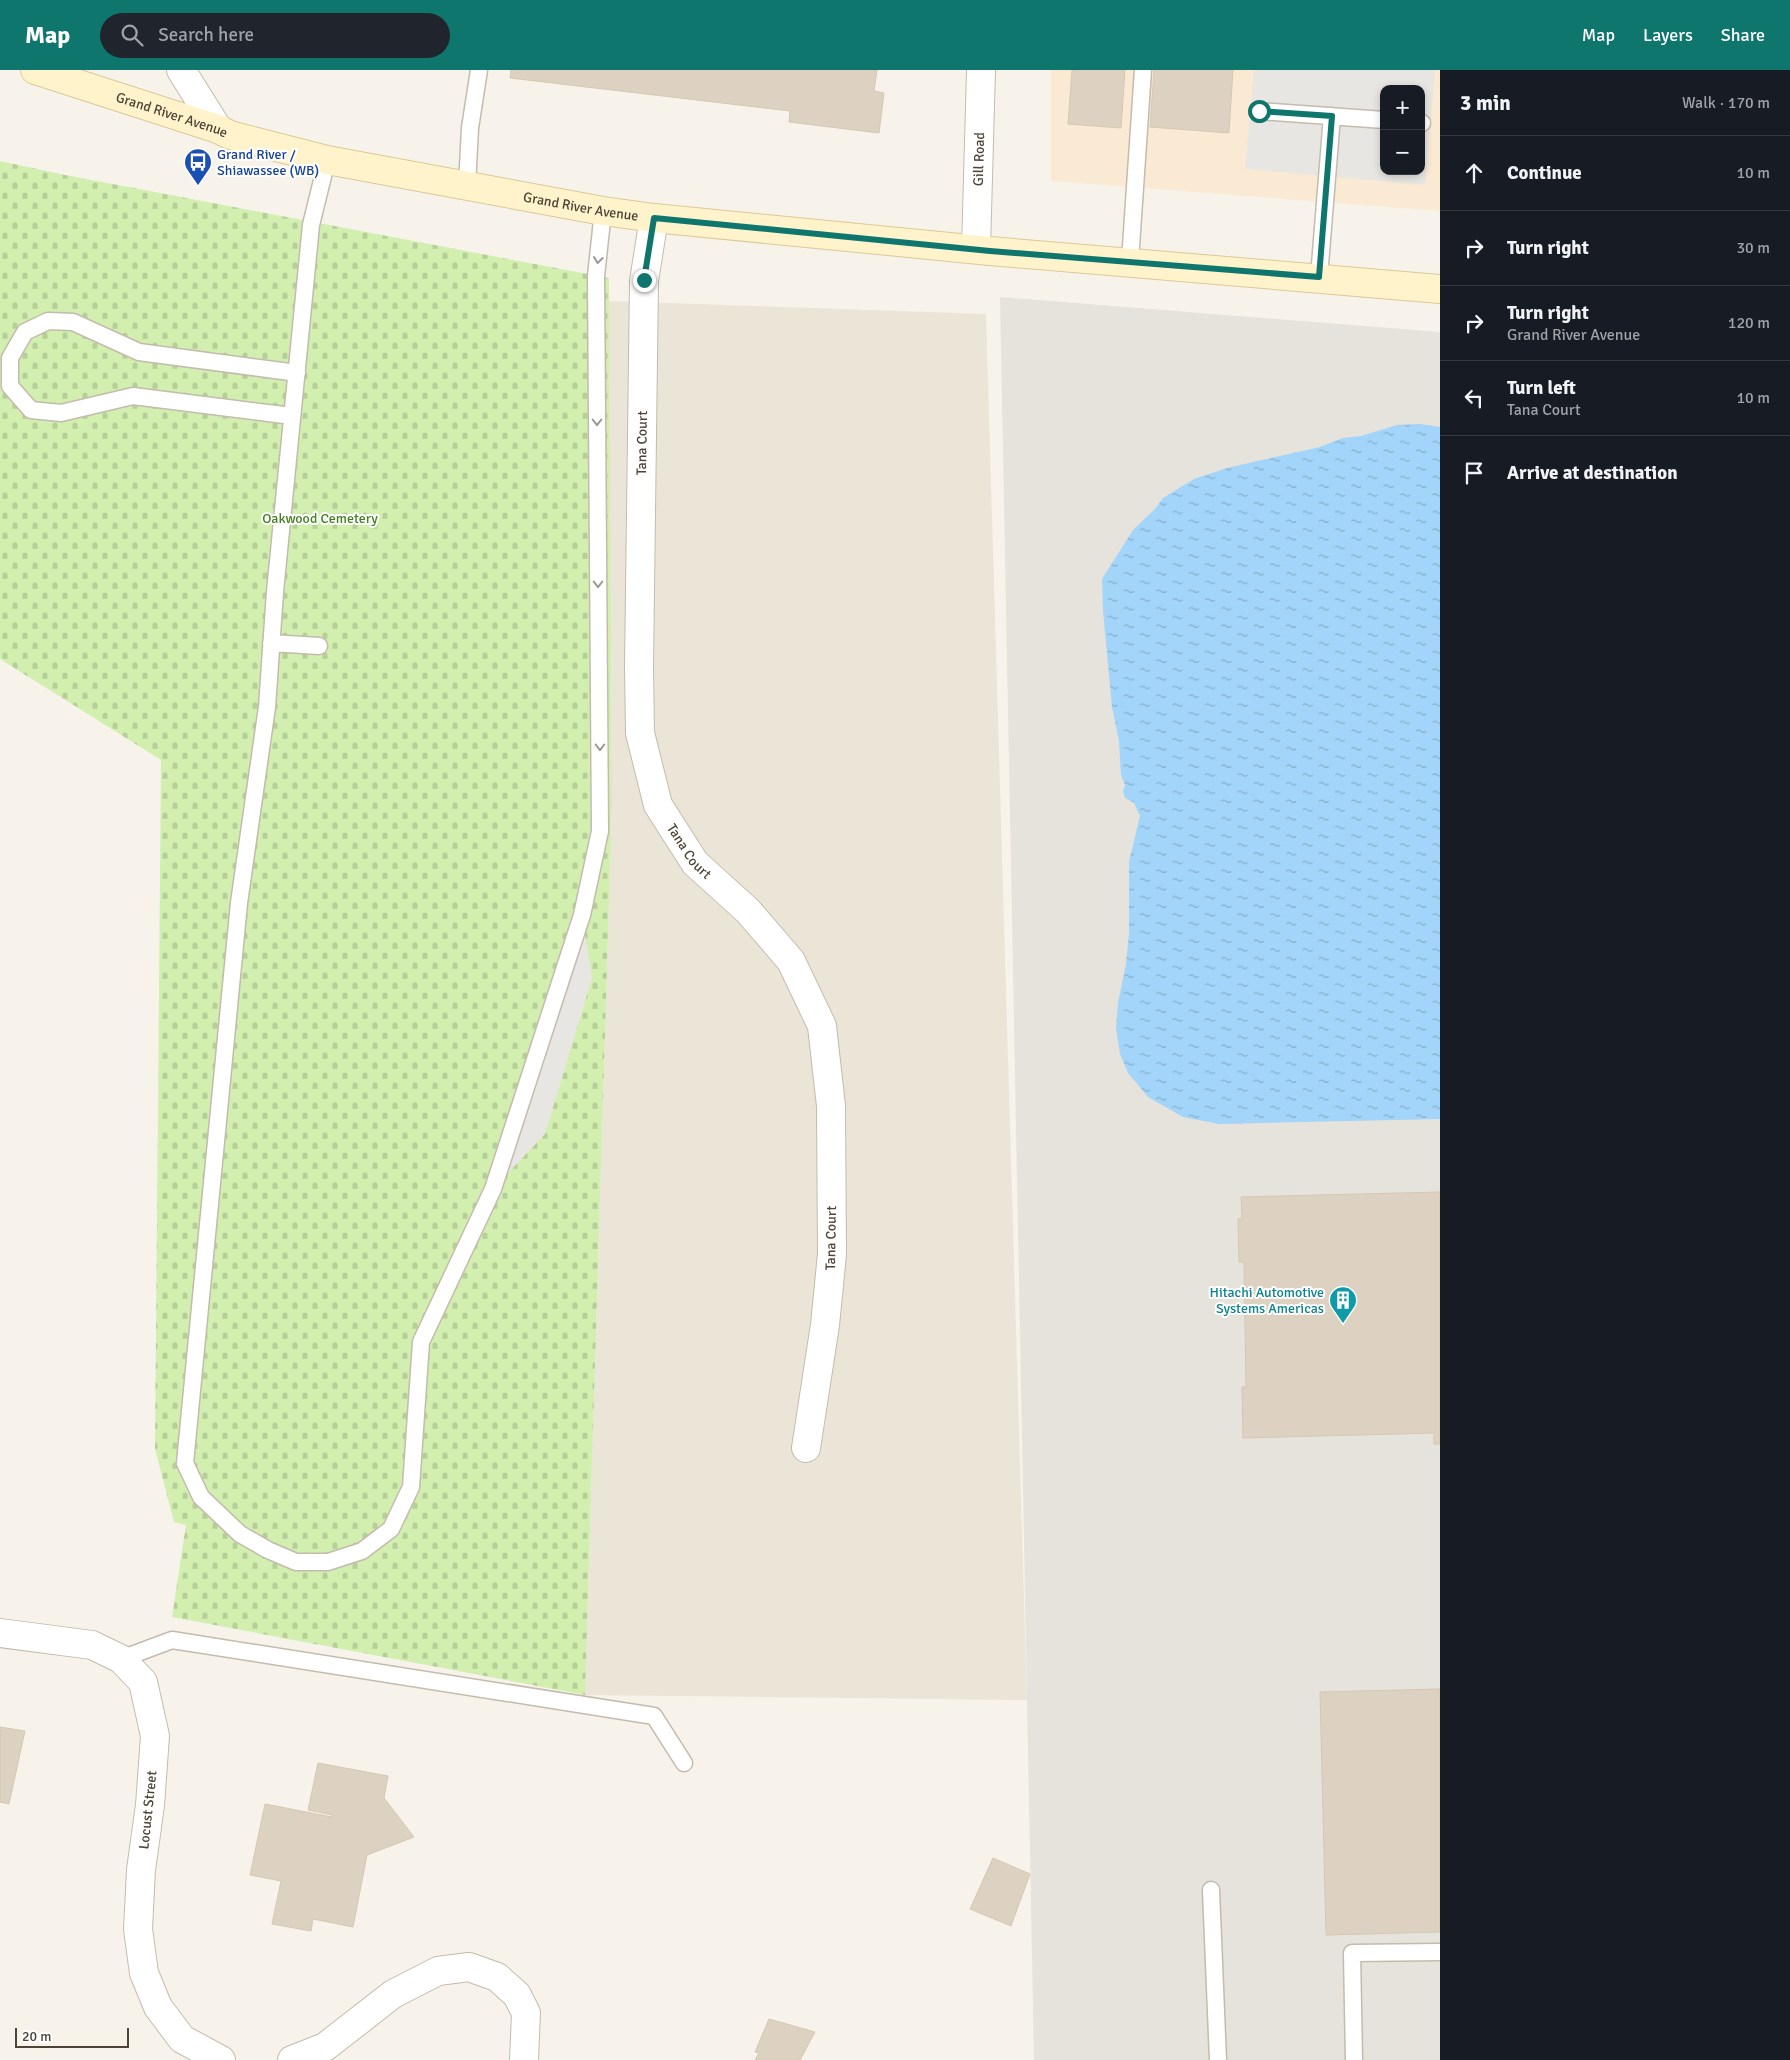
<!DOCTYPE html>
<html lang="en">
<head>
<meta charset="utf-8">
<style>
  :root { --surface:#171b24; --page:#20242c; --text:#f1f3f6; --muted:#9ea1a6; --line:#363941; --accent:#0f766e }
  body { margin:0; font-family:Signika,sans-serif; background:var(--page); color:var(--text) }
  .controls { position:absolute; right:15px; top:15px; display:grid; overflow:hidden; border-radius:10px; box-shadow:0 2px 8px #0003 }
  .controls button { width:45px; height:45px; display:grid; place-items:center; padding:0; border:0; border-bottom:1px solid var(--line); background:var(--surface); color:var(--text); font:25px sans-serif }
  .scale { position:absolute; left:15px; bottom:12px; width:114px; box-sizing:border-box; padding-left:5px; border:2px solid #4c4437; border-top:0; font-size:14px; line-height:18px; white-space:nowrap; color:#4c4437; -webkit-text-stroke:4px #fff; paint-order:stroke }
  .stop { position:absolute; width:15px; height:15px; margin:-11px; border:4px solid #0f766e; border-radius:50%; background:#fff }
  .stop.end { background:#0f766e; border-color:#fff; box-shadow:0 1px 5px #0008 }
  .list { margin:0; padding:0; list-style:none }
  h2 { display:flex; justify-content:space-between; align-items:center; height:65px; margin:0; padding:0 20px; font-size:21px }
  h2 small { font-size:16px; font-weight:400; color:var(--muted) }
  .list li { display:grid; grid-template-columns:32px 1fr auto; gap:15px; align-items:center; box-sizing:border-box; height:75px; padding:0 20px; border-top:1px solid var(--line) }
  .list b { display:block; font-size:19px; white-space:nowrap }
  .list p { margin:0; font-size:16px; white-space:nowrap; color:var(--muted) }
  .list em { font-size:16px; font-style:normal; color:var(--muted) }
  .icon { flex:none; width:28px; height:28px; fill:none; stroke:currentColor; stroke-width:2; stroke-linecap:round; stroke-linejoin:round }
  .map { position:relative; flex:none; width:1440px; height:1990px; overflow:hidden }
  header { display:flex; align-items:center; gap:30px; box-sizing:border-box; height:70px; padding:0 25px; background:var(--accent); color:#fff }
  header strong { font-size:24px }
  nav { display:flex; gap:28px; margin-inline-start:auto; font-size:18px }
  .search { width:350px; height:45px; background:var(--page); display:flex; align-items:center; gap:12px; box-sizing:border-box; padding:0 18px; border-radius:28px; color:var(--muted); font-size:19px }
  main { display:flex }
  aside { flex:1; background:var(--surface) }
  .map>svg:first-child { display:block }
  .residential { fill:#ebe5d8 }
  .commercial { fill:#faead4; fill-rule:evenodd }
  .industrial { fill:#e6e2dc }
  .cemetery { fill:url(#cemetery-stones) }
  .parking { fill:#e8e6e2; fill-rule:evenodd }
  .water { fill:url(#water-ripples) }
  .building { fill:#ddd2c1; stroke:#d6c7b1 }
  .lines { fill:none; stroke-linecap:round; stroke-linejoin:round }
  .service-casing { stroke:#c4bbac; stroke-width:19 }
  .minor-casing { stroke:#c4bbac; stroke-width:30 }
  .secondary-casing { stroke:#dbc996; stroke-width:30 }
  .service { stroke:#fff; stroke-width:16 }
  .minor { stroke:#fff; stroke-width:28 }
  .secondary { stroke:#fff3cc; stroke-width:28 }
  .oneway { stroke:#9d9891 }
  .route { stroke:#0f766e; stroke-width:6 }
  .labels { text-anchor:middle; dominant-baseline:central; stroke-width:4; stroke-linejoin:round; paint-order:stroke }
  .street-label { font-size:14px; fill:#4c4437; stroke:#fff }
  .transit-label { font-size:14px; fill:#164399; stroke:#fff; text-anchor:start }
  .park-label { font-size:14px; fill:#448021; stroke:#fff }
  .culture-label { font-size:14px; fill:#0d838f; stroke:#fff; text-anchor:end }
</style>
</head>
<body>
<header>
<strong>Map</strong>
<div class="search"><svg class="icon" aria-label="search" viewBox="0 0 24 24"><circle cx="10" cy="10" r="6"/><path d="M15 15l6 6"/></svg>Search here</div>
<nav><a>Map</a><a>Layers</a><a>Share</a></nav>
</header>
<main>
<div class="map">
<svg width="1440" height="1990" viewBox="0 0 1440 1990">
  <defs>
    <pattern id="cemetery-stones" width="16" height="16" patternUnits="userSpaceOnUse" patternTransform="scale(1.25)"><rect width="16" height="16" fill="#d2efb0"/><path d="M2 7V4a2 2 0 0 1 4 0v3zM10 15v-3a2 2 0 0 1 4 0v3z" fill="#b6ce98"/></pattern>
    <pattern id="water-ripples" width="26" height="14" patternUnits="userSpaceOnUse" patternTransform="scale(1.25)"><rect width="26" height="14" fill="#a2d5f9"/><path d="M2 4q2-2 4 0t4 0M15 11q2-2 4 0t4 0" fill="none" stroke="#86aeca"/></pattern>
  </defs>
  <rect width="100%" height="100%" fill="#f7f3eb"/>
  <path class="residential" d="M609,231L986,244L1027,1630L585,1625L612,734Z"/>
  <path class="commercial" d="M1051,0H1440V141L1051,111ZM1384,19H1421V101H1384Z"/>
  <path class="industrial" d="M1000,227L1440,262V1990H1034Z"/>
  <path class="cemetery" d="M0,91L65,105L609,208L612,734L585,1625L172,1547L186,1455L174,1452L155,1379L161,690L0,589Z"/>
  <path class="parking" d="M1254,0H1435L1425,115L1245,99ZM1384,19H1421V101H1384Z
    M582,845L592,908L545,1064L493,1119Z"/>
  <path class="water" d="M1420,354L1440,357V1049L1219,1054L1183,1047L1148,1027L1128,1003L1120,984L1116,958L1118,933L1126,894L1129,864V792L1140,746L1134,733L1125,728L1123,722L1125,715L1121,705L1119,671L1112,637L1103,541L1102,509L1133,460L1155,439L1163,428L1194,409L1227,398L1320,377L1343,368L1361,366L1397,355Z"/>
  <path class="building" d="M511,0H877L874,21L884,23L879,63L789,52L790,41L510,8Z
    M1072,0H1125L1121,58L1068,54Z
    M1154,0H1233L1229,63L1150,57Z
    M1440,1122V1374H1434V1363L1243,1368L1242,1317H1246L1244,1192H1239L1238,1149L1242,1148L1241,1127Z
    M1440,1619V1862L1326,1865L1320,1622Z
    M0,1657L25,1661L9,1734L0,1732Z
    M318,1693L388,1706L384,1728L414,1767L367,1785L353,1857L313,1849L311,1861L272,1854L281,1811L250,1805L265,1734L332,1747V1745L308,1740Z
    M993,1788L1030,1804L1011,1856L970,1839Z
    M769,1949L815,1962L800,1990H755L759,1983L755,1982Z"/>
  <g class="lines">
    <g class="service-casing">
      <path id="service" d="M1259,41L1384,50
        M1421,53H1422
        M327,90L311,155L275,522L267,637L239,833L185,1393L201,1427L240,1464L268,1480L296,1492H328L362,1481L391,1459L411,1417L421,1272L493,1119L582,845L600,761L596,206L603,141
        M467,116L470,58L479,0
        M1130,191L1143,0
        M1319,207L1332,46
        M292,346L133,326L61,343L31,340L10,316V288L25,262L48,251L73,252L139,282L297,303
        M271,573L319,576
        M121,1589L172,1570L654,1646L684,1693
        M1211,1820L1218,1990
        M1354,1990L1352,1883L1440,1882"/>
    </g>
    <g class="minor-casing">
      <g id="minor">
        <path d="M181,0L218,59"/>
        <path id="s1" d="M654,148L644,211L639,597L640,663L658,735L695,793L748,841L791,891L822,956L831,1036L832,1184L825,1255L806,1378"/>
        <path id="s2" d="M976,179L981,0"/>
        <path d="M0,1563L92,1575L121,1589L143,1612L155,1666L150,1735L141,1800L138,1859L144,1903L158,1937L182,1969L221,1990"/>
        <path d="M292,1990L325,1977L393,1924L438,1901L469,1897L497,1907L517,1925L526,1943L524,1990"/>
      </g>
    </g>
    <g class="secondary-casing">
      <g id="secondary">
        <path id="s3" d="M35,0L218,59L230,65L327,90L603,141L654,148L990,181L1440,219"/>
      </g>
    </g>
    <use href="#service" class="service"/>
    <use href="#minor" class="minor"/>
    <use href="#secondary" class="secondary"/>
  </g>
  <defs><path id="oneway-chevron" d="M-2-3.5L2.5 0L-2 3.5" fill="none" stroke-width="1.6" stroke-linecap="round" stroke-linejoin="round" transform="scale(1.25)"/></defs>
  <g class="oneway">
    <use href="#oneway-chevron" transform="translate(598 190) rotate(97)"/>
    <use href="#oneway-chevron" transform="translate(597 352) rotate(90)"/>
    <use href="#oneway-chevron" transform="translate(598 514) rotate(90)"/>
    <use href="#oneway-chevron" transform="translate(600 677) rotate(90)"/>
  </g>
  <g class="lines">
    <path class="route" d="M644,210L654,148L990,181L1319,207L1332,46L1259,41"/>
  </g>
  <defs>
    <g id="bus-pin" transform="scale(1.4375)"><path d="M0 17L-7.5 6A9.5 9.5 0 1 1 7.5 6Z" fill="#1a4fb4" stroke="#fff"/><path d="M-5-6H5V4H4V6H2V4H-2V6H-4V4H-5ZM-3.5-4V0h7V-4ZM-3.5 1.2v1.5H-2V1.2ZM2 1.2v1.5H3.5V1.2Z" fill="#fff"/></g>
    <g id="building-pin" transform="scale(1.4375)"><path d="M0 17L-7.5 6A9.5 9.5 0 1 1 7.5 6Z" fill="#0f9aa8" stroke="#fff"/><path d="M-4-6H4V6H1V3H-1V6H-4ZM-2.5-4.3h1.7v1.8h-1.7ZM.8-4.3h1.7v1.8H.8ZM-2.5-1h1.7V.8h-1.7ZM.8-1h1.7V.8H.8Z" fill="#fff"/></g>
  </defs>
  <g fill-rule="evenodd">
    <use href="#bus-pin" x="198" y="92"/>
    <use href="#building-pin" x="1343" y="1230"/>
  </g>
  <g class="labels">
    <g class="street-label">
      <text stroke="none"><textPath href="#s3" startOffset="144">Grand River Avenue</textPath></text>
      <text stroke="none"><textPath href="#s2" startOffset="90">Gill Road</textPath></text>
      <text stroke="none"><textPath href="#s3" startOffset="564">Grand River Avenue</textPath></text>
      <text transform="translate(642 373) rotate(-89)">Tana Court</text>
      <text stroke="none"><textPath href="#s1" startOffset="646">Tana Court</textPath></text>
      <text transform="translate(831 1168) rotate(-89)">Tana Court</text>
      <text transform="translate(148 1740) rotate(-84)">Locust Street</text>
    </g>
    <g class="transit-label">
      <text x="217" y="84">Grand River /<tspan x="217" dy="16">Shiawassee (WB)</tspan></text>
    </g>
    <g class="park-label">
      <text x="320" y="448">Oakwood Cemetery</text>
    </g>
    <g class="culture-label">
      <text x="1324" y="1222">Hitachi Automotive<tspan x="1324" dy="16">Systems Americas</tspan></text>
    </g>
  </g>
</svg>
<div class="controls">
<button>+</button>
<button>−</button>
</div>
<div class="scale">20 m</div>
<div class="stop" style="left:1259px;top:41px"></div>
<div class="stop end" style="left:644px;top:210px"></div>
</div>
<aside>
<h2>3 min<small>Walk · 170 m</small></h2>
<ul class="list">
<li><svg class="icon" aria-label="ahead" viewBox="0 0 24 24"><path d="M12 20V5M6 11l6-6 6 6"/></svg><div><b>Continue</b></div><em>10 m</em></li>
<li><svg class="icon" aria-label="right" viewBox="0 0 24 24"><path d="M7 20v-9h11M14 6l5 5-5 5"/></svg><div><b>Turn right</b></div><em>30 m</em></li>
<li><svg class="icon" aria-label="right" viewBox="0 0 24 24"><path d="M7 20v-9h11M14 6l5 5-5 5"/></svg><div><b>Turn right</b><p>Grand River Avenue</p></div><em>120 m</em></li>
<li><svg class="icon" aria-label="left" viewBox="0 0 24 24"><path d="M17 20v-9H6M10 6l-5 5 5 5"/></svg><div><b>Turn left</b><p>Tana Court</p></div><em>10 m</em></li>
<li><svg class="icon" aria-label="arrive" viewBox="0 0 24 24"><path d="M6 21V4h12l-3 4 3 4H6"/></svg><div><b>Arrive at destination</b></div></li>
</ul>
</aside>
</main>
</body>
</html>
